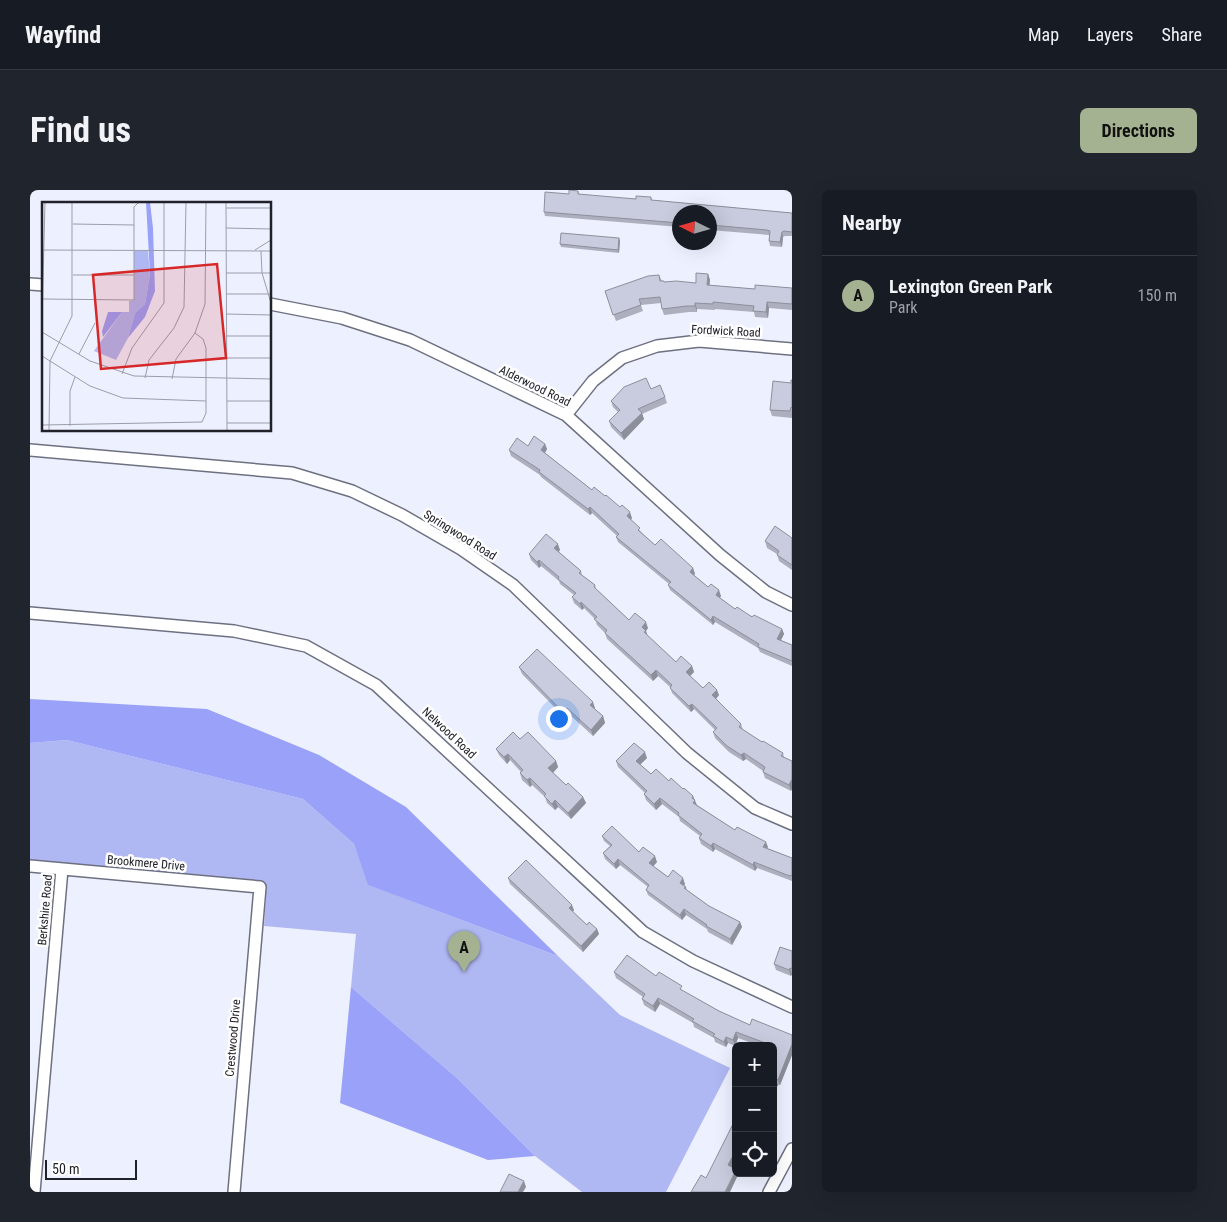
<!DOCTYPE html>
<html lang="en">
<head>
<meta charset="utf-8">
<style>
  :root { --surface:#171b24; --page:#20242c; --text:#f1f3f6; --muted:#9ea1a6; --line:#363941; --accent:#a4b291 }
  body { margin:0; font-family:"Roboto Condensed",sans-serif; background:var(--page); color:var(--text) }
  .controls { position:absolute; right:15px; bottom:15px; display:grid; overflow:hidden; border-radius:8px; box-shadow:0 5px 20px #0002 }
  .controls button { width:45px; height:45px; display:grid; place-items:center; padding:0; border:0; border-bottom:1px solid var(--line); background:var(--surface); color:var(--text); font:25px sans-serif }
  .compass { position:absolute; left:642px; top:15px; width:45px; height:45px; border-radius:50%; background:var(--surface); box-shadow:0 5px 20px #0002; rotate:275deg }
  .scale { position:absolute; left:15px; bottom:12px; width:92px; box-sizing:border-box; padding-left:5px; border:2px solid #212229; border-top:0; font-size:14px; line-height:18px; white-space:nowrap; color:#212229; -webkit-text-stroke:4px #fefefe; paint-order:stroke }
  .you { position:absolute; left:528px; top:528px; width:18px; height:18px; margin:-12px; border:4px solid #fff; border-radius:50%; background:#1a73e8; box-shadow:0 0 0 8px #1a73e833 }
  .badge { display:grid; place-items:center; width:32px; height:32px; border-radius:50%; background:var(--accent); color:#111; font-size:16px; font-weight:700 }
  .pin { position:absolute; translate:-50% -41px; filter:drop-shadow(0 1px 2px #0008) }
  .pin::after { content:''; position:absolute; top:26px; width:18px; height:15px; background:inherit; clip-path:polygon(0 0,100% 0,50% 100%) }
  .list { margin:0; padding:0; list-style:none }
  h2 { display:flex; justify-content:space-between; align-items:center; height:65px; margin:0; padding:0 20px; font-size:21px }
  h2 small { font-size:16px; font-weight:400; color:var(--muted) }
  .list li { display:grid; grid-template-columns:32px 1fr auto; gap:15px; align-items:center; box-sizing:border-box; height:80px; padding:0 20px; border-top:1px solid var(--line) }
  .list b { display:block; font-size:19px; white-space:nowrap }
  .list p { margin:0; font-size:16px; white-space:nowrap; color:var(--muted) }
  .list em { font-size:16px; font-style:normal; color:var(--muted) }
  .icon { flex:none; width:28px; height:28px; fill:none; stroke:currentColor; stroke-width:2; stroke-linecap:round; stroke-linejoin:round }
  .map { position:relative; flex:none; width:762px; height:1002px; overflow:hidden; border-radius:8px }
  header { display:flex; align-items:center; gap:30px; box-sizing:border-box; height:70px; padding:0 25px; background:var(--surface); border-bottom:1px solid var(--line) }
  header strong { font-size:24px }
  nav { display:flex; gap:28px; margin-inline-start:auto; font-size:18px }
  .intro { display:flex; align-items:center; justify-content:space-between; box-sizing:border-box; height:120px; padding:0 30px }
  h1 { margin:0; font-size:35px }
  .button { padding:12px 22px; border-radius:8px; background:var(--accent); color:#111; font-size:18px; font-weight:700 }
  main { display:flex; gap:30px; padding:0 30px }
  aside { flex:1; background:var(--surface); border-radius:8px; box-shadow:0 5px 20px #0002 }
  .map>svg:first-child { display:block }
  .green { fill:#b0b8f3 }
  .forest { fill:#99a2f8 }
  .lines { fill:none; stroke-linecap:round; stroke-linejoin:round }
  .minor-casing { stroke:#6d7080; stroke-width:14 }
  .minor { stroke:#fff; stroke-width:11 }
  .wall { fill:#adafbf }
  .shaded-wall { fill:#8d8f9b }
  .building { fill:#c9ccde; stroke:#8d8f9b }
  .labels { text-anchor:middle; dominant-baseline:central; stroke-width:5; stroke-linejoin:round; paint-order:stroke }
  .street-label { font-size:12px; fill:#212229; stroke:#fefefe }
  .inset-road { fill:none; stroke:#9b9ea9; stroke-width:1 }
  .view { fill:#d62828; fill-opacity:0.15; stroke:#d62828; stroke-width:2.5 }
  .inset-edge { fill:none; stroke:#212229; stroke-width:2.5 }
</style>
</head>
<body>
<header>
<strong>Wayfind</strong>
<nav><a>Map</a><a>Layers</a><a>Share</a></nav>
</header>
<div class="intro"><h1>Find us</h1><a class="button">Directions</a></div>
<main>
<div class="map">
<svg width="762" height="1002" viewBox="0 0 762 1002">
  <rect width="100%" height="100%" fill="#edf0fe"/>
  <path class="green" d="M37,550L273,609L324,654L339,695L528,766L590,825L700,878L636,1002H552L505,966L428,889L321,797L326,744L234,736L236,706L229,693L0,670V553Z"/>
  <path class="forest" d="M0,509L177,519L289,565L376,617L528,766L338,695L324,654L273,609L37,550L0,553Z
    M321,797L428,889L505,966L458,970L310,913Z"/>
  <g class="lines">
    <g class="minor-casing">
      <path id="minor" d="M0,94L14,95
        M240,114L312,128L380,150L536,225L690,365L736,402L762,415
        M536,225L563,191L592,168L627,156L669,151L762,159
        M0,260L262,283L322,301L372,325L431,359L483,395L657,563L725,618L762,634
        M0,423L204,441L276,456L346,495L613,742L663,771L762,817
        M0,676L230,697L204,1002
        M4,1002L32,679
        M739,1002L762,959"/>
    </g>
    <use href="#minor" class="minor"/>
  </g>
  <path class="wall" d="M548,1L550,5L606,9L621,7L622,10L762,23V46H755L753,47L752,57L740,56L739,51V45L680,40V22H650V37L515,26L514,22L539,4Z
    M589,48L590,51L589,63L531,57L530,54Z
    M678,84L680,90L679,95L725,99L762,98V120L739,118L738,128L725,127L724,122L685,119V120L667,119V122H659L634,125L632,119L631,113L611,115L613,121L586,131L575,101L629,85L632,91L634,92L666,93Z
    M762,190V228L742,226L740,220L761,193Z
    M621,199L635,207L637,213L612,224L614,229L594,250L581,237L579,231L588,222L583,217L581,211Z
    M515,254L517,259L515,263L562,300L602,328L601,330L612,343L625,355L663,378L665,384L664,385L678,397L691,406L690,408L705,419L752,439L754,444L751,450L762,455V476L730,462L728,458L685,432L683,435L640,400L638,395L639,394L588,352L586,347L587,346L562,323L560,325L511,287L510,285L481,266L479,260L498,256Z
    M762,348V380L749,371L747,364L737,358L735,351Z
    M530,360L529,362L551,381L552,385L565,395L566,399L599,430L618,438L616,441L617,445L646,472L662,476L664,482L660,486L673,498L689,505L686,509L711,534L713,540L732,552L753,563L754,567L762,571V599L761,601L735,588L733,582V581L716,569L713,571L699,562L685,548L683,542L685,540L664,519L661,522L642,503L640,497L628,486L623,491L577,449L575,443L567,435L565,429L554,418L552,420L544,413L542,407L544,405L530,394L529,391L511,376L509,378L501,370L499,364Z
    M489,477L565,518V519L573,526L575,533L563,546L540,525L536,529L492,484Z
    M490,549L526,571L528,577L523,583L536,595L553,607L556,613L541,629L528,617L525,620L517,613L515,607L502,595L500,597L492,590L490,583L491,582L480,570L477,574L469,565L466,559Z
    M617,568L610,574L621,584L639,591L663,606L667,615L705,640L738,657L737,658L762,668V691L727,678L725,681L685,659L683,662L671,654L669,648L670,646L650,631L649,627L632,614L626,620L616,610L614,604L615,603L588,577L586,571Z
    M572,646L609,662L627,672L623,676L638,687L655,694L654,695L656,697L657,700L679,716L710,732L712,737L702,755L678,742L677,739L656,725L652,730L618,705L616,700L618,697L590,675L586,679L575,669L573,663L580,656L574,651Z
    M478,688L544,720L543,722L557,735L567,739L569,744L553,762L480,694Z
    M762,761V784L761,786L746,780L744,774Z
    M584,782L626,786L689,821L720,835L762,845V865L750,895H748L743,905V856H730L708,848L705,856L698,853L696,857L685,852L684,848L664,837L663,833L630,814L625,822L614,815L612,809L613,807L586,788Z"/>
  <path class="shaded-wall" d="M752,42L753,47L752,57L750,52Z
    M589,48L590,51L589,63L588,60Z
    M678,84L680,90L679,101L677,95Z
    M737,112L739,118L738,128L736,122Z
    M665,113L667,119V122L665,116Z
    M612,223L614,229L594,250L591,243Z
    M515,254L517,259L513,266L511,260Z
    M560,317L562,323L560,325L558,319Z
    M600,322L602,328L599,332L597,326Z
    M528,354L530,360L526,364L524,358Z
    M509,370L511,376L509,378L507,372Z
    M663,378L665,384L662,387L660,382Z
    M689,400L691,406L688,410L686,405Z
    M551,412L554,418L552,420L550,414Z
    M683,426L685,432L683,435L681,430Z
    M616,432L618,438L616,441L618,447L612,437Z
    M752,439L754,444L749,454L747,449Z
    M662,476L664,482L658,488L656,482Z
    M626,480L628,486L623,491L621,485Z
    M687,500L689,505L684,511L682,505Z
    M563,512L565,518L562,521L560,515Z
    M662,514L664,519L661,522L659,516Z
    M537,518L540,525L536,529L533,522Z
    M573,526L575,533L563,546L561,540Z
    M615,562L617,568L609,576L606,571Z
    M714,563L716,569L713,571L711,565Z
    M478,564L480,570L477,574L474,567Z
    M526,571L528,577L521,585L518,578Z
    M500,588L502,595L500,597L497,590Z
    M762,589V599L761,601L759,595Z
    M663,606L667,616L665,618L662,608Z
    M553,607L556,613L541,629L538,623Z
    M630,608L632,614L626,620L624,614Z
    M525,610L528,617L525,620L522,614Z
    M736,652L738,657L735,662L733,657Z
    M683,653L685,659L683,662L681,656Z
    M625,666L627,672L621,679L619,673Z
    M588,669L590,675L586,679L584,674Z
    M724,672L727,678L725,681L723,675Z
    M653,688L655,694L652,698L650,693Z
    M542,715L544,720L541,724L539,718Z
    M654,719L656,725L652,730L650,725Z
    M710,732L712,737L702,755L700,749Z
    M567,739L569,744L553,762L551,756Z
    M760,778L762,784L761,786L759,780Z
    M628,808L630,814L625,822L623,816Z
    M706,842L708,848L705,856L703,850Z
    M696,847L698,853L696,857L694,852Z
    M762,854V865L750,895L748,890Z
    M746,889L748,895L743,905V894Z
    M706,960V970L700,981L698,975Z
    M706,980V983H708V985L700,1002H695Z
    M494,991L496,997L493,1002H488Z"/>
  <path class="building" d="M539,0L548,1V4L606,9V6L621,7V10L762,23V42L754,41L752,42L750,52L739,51L740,41L737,40L680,35V22H650V33L514,22L515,2L539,4Z
    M531,43L589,48L588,60L530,54Z
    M666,83L678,84L677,95L725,99V95L762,98V114L737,112L736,122L723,121L724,116L683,112V114L665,113V116H657L632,119L630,107L609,109L611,115L583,125L575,101L618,86L629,85L630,91H634V92L646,91L666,93Z
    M616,188L621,199L630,195L635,207L608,219L612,223L591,243L579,231L590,220L581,211L594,197Z
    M761,190H762V218L761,217L760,221L740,220L743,191L761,193Z
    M504,246L515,254L511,260L562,300L564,297L575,306L576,305L590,317L592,315L600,322L597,326L610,338L608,340L625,355L631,349L663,378L660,382L678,397L681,394L689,400L686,405L705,419L707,417L722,427L724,425L752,439L747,449L762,455V471L728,457L729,454L683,426L681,430L638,395L641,392L586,347L589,344L560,317L558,319L509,282L510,280L479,260L487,248L498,256Z
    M745,336L762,348V375L747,365L749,361L735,351Z
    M516,344L528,354L524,358L551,381L549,383L565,395L564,397L599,430L605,423L616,432L612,437L616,441L614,442L646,472L651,466L662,476L656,482L673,498L679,492L687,500L682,505L711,534L709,537L732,552L733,551L753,563L751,566L762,571V589L759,595L733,582L735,577L714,563L711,565L697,556L683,542L687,538L662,514L659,516L640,498L642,495L626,480L621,485L575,443L577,440L564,429L567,427L551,412L550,414L542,407L546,403L528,389L529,387L509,370L507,372L499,364Z
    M507,459L563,512L560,515L573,526L561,540L537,518L533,522L489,477Z
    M483,542L490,549L498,542L526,571L518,578L536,595L538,593L553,607L538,623L525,610L522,614L514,606L516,604L500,588L497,590L490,583L493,580L478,564L474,567L466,559Z
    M604,553L615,562L606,571L621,584L626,579L639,591L641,588L653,599L654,598L663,606L662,608L665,610L663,613L705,640L707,637L736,652L733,657L762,668V686L757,685L724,672L723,675L683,653L681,656L669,648L672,644L648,625L649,623L630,608L624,614L614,604L617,601L586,571Z
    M582,636L609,662L613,657L625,666L619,673L638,687L643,680L653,688L650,693L656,697L654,698L679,716L710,732L700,749L676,736L677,735L654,719L650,725L616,700L619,695L588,669L584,674L573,663L582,655L572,646Z
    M496,670L542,715L539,718L557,735L559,732L567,739L551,756L478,688Z
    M750,757L762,761V779L760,778L759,780L744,774Z
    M597,765L626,786L629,782L652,796L650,799L689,821L720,835L722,829L762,845V854L748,890L746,889L743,894V856H737L738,854L706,842L703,850L696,847L694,852L683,846L685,844L662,831L664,829L628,808L623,816L612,809L615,804L584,782Z
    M706,928V960L698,975L706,979V980L695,1002H661L671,985L676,988Z
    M479,984L494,991L488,1002H470Z"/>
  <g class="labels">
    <g class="street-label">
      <text transform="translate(696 141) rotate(3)">Fordwick Road</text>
      <text transform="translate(505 196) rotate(26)">Alderwood Road</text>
      <text transform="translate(430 345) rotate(32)">Springwood Road</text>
      <text transform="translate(419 543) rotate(43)">Nelwood Road</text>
      <text transform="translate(116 673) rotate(5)">Brookmere Drive</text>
      <text transform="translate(15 720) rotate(-85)">Berkshire Road</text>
      <text transform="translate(203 848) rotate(-85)">Crestwood Drive</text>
    </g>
  </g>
  <g transform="translate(12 12)">
    <rect width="229" height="229" fill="#edf0fe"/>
    <path d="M92,49H106L108,72L103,102L93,111L86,136L74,158L52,149L80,110H87V99L92,98Z" fill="#b0b8f3"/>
    <path d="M104,0H108L111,26L113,89L103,115L86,136L93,111L103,102L108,72ZM66,110H80L61,135L60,129Z" fill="#99a2f8"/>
    <path class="inset-road" d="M184,0L185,228M184,6H229M31,22L92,23M184,26L229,27M0,48L229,49M213,48L229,38M219,49L220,71L229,101M184,71H229M31,73H92M184,92H229M1,97L92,98V5L97,0M184,112L229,113M0,118L3,0M0,130L48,159L92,174L229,177M184,134H229M37,152L53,121M0,154L48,184L81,196L164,199M185,156H229M80,172L90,146L122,101V1M103,176L107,158L132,126L142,105L144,0M130,177L134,157L153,131L163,102L164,0M185,199H229M185,221H229M0,223L160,220L164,211V146L161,137L153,131M28,224V189L33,175M7,228L8,159L30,114V0"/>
    <path class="view" d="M175,62L184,156L59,167L51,73Z"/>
    <rect width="229" height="229" class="inset-edge"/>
  </g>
</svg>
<div class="controls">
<button>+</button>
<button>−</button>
<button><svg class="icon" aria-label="locate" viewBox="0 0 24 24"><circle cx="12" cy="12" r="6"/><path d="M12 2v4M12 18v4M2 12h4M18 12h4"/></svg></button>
</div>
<svg class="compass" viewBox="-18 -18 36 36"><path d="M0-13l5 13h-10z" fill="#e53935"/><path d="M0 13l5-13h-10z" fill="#9ea1a6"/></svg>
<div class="scale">50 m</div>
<div class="you"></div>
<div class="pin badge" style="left:434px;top:782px">A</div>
</div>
<aside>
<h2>Nearby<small></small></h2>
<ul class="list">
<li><span class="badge">A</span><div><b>Lexington Green Park</b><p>Park</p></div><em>150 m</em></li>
</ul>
</aside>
</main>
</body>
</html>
